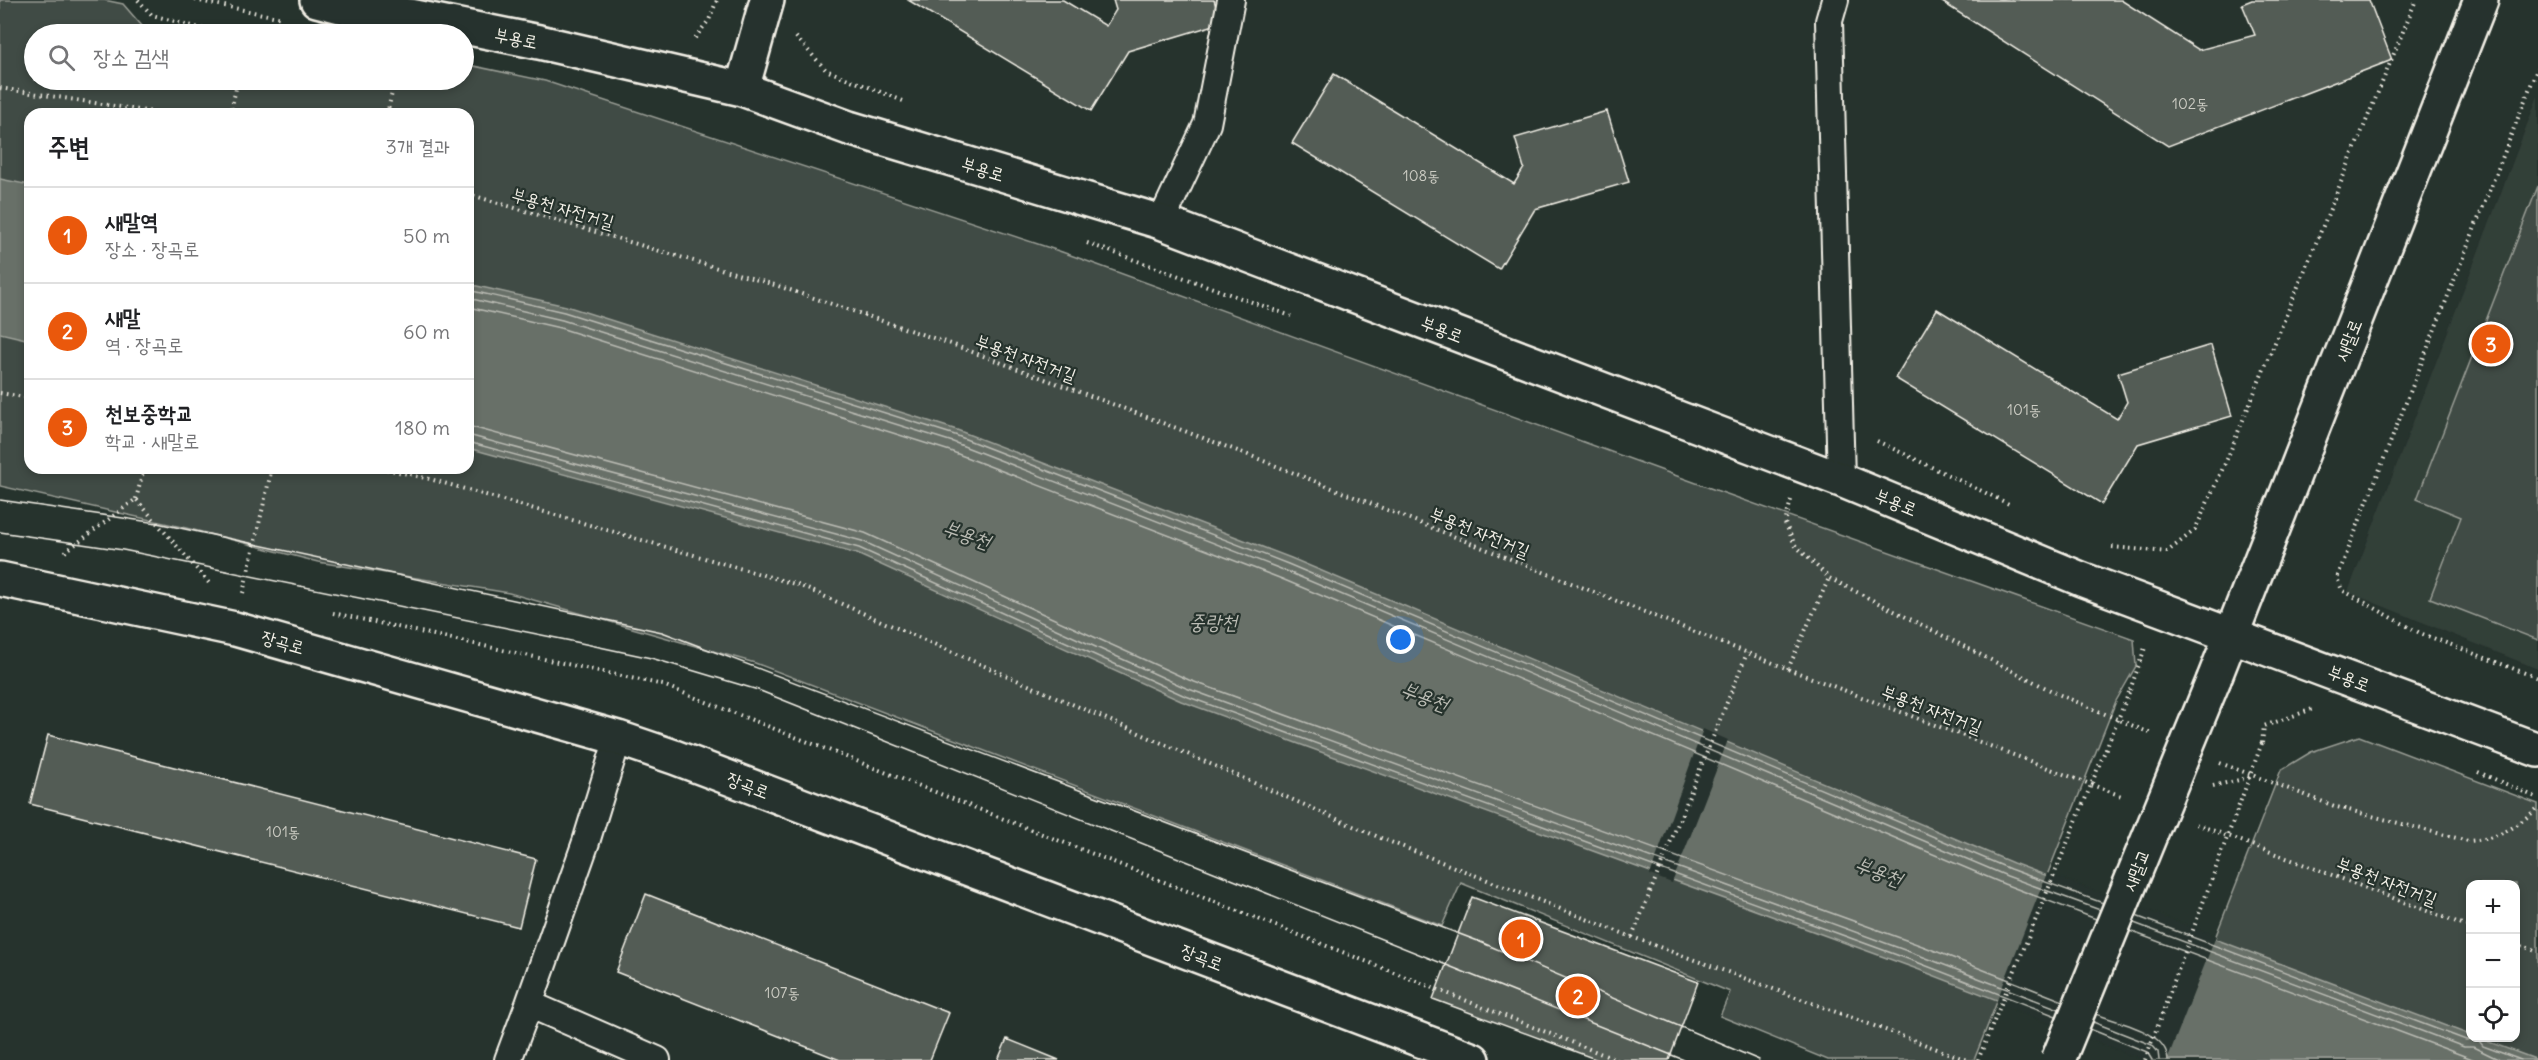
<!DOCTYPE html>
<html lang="ko">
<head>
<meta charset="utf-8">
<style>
  :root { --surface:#fff; --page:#f2f2f2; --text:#202124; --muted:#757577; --line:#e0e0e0; --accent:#ea580c }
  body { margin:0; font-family:Delius,"Poor Story",sans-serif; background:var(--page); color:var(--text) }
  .controls { position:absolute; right:18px; bottom:18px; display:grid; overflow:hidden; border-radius:12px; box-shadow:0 3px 9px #0003 }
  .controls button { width:54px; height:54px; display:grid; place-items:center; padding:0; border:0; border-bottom:2px solid var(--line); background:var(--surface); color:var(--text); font:30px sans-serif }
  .you { position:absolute; left:1401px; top:640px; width:21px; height:21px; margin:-15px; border:4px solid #fff; border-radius:50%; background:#1a73e8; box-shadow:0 0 0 9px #1a73e833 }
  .badge { display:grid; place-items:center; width:39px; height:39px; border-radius:50%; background:var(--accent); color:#fff; font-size:20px; font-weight:700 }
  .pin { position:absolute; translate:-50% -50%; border:3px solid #fff; box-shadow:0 2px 6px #0006 }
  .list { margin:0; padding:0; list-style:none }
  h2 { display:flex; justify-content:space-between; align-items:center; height:78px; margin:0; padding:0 24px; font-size:26px }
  h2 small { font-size:20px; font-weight:400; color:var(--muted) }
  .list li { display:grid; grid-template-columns:39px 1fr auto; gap:18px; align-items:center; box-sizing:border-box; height:96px; padding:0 24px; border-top:2px solid var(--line) }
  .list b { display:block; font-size:22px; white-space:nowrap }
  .list p { margin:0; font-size:20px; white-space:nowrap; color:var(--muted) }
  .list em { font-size:20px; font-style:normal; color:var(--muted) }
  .icon { flex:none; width:33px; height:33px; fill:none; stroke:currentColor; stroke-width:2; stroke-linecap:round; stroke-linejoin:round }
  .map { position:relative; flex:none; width:2538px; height:1060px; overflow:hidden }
  .search { position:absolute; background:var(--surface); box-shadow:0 3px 9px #0003; left:24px; top:24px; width:450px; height:66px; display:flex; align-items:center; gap:15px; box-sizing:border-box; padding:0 21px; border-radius:33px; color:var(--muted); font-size:22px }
  .panel { position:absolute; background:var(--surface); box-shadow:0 3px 9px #0003; left:24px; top:108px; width:450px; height:366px; border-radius:18px }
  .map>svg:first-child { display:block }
  .built { fill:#333f39 }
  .green { fill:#414b45; stroke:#9a9e96; stroke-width:1.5; fill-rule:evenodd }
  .water { fill:#676f68; stroke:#9fa39b; stroke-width:1.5 }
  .pier { fill:#26332d }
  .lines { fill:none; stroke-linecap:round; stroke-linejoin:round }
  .shore { stroke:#bcbdb5; stroke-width:1.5 }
  .building { fill:#525c55; stroke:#f4f1e8; stroke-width:1.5 }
  .lane-casing { stroke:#f4f1e8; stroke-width:30 }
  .street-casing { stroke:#f4f1e8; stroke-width:38 }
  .path { stroke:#f4f1e8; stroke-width:4; stroke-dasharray:1.5 4.5; stroke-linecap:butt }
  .lane { stroke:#26332d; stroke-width:26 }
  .street { stroke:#26332d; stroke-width:33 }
  .tram { stroke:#f4f1e8; stroke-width:1.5 }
  .street-bridge-casing { stroke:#f4f1e8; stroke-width:38; stroke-linecap:butt }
  .path-bridge { stroke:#f4f1e8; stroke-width:4; stroke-dasharray:1.5 4.5; stroke-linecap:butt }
  .street-bridge { stroke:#26332d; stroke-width:33 }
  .labels { text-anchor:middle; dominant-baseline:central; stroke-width:4.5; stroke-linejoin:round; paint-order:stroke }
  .number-label { font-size:15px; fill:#ccccc3 }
  .street-label { font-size:18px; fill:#f4f1e8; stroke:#26332d }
  .water-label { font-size:20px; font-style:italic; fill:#bcbdb5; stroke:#26332d }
</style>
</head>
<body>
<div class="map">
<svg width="2538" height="1060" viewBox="0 0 2538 1060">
  <rect width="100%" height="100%" fill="#26332d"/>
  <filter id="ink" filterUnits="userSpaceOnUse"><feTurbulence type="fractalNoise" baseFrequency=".0167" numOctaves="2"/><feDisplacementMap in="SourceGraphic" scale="12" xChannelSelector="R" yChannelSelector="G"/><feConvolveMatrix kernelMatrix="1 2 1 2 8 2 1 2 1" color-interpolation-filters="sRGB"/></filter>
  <g filter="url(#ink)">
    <path class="built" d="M2538,96V669L2348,592Z"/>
    <path class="green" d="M0,0H104L123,4L149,34H34V80H464V64L545,81L1062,252L1710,488L2134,639L2136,666L2116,701L1974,1060H1828L1720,1016L1730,992L1461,883L1442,926L755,663L509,593L318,562L186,528L0,486ZM30,114H468V468H30Z
      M2538,186V640L2430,598L2461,517L2417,499Z
      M2359,736L2538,804V1060H2167L2281,770L2311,752ZM2470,884H2516V1038H2470Z"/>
    <path class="water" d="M0,179L30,185V340L0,333Z
      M468,284L566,306L957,430L1291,558L2013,863L2470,1035V1038H2478L2538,1060H2152L1917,969L1181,701L857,554L468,448Z"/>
    <path class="pier" d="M1703,729L1728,740L1672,883L1650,875Z
      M2047,873L2216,936L2167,1060H2144L1996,1003Z"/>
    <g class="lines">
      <path class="shore" d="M468,290L564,312L955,435L1288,564L2010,869L2103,903
        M468,298L562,320L953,442L1286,571L2007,876L2100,910
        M468,307L560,328L950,451L1282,579L2004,884L2096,919
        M468,426L865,533L1189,680L1925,947L2063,1001
        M468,435L862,541L1186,688L1921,956L2059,1009
        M468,442L859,548L1183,695L1919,963L2056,1016
        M2136,916L2466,1040L2477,1038L2483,1046L2521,1060
        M2134,923L2464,1047H2473L2500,1060
        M2130,931L2475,1060
        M2096,1014C2119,1023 2167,1031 2168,1060
        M2093,1022L2152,1045L2158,1052L2159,1060
        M2090,1029L2147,1052L2152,1060"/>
    </g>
    <path class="building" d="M908,0H1063L1106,26L1116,10L1113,0H1214L1221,23L1128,51L1091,111Z
      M1939,0H2121L2199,50L2255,35L2242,4L2252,0H2369L2392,60L2168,146Z
      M1334,74L1514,184L1524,168L1515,138L1607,111L1629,182L1535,209L1499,269L1292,143Z
      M1937,309L2117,419L2127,402L2118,373L2211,345L2232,416L2138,444L2102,504L1895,378Z
      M48,735L536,859L519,927L30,804Z
      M646,894L949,1013L930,1060H840L616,972Z
      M1472,897L1698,982L1669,1060H1598L1433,999Z
      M1007,1039L1059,1060H998Z"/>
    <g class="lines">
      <g class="lane-casing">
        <path id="lane" d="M1835,0L1829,21L1841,480
          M1161,222L1207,124L1231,0
          M618,738L586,842L529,1004L657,1060
          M508,1060L529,1004"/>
      </g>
      <g class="street-casing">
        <path id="street" d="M317,0L356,10L410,16L539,42L742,89L849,128L1161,222L1841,480L2081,579L2538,750
          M742,89L767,0
          M0,579L235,629L618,738L674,757L1473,1060
          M2214,679L2481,0"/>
      </g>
      <path class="path" d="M138,0L152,15L222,34
        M195,0L282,18
        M796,37L826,70L903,101
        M695,38L709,20L717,0
        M2538,67L2337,578L2342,590L2420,633L2538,678
        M0,88L165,114
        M230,114L238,80
        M387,114L395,80
        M468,194L778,286L951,344L1246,454L1788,669L2124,797
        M1087,243L1291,316
        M0,393L30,398
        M1877,441L2011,505
        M381,468L430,479L798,585L1383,839L1632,937L1967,1060
        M136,499L144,468
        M1791,500L1785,523L1795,545L1829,578L2058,694L2150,733
        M2112,547L2167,552L2195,530L2227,459L2416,0
        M65,552L136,499L209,583
        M243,593L272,468
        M333,613L663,685L1617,1060
        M1788,669L1829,578
        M2130,690L2146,645
        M2262,743L2264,726L2313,709
        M2220,763L2337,807L2468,841C2500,839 2514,828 2538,808
        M2478,772L2538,798
        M2213,786L2252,777
        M2196,824L2470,927
        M1632,937L1747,653
        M2516,943L2538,952"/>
      <use href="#lane" class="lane"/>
      <use href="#street" class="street"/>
      <path class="tram" d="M0,500L157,523L662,632L1478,941L1759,1060
        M0,532L123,550L576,642L651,658L758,690L1684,1060"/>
      <g class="street-bridge-casing">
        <path id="street-bridge" d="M2058,1060L2214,679"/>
      </g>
      <path class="path-bridge" d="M1978,1060L2130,690
        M2145,1060L2262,743"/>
      <use href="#street-bridge" class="street-bridge"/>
    </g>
  </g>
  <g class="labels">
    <g class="number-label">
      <text x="2190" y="103">102동</text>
      <text x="1421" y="175">108동</text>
      <text x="2024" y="409">101동</text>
      <text x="283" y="831">101동</text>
      <text x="782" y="992">107동</text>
    </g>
    <g class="street-label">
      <text transform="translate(516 38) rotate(11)">부용로</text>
      <text transform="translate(983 169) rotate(17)">부용로</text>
      <text transform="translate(563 208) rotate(16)">부용천 자전거길</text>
      <text transform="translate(1442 329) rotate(21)">부용로</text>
      <text transform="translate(2348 340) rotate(-68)">새말로</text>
      <text transform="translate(1026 358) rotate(20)">부용천 자전거길</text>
      <text transform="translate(1896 502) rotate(22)">부용로</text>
      <text transform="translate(1480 532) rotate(22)">부용천 자전거길</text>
      <text transform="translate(283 642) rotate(16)">장곡로</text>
      <text transform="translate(2349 678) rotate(21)">부용로</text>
      <text transform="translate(1932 709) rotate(21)">부용천 자전거길</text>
      <text transform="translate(748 785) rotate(21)">장곡로</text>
      <text transform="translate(2136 870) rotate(-68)">새말교</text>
      <text transform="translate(2387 881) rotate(21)">부용천 자전거길</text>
      <text transform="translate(1202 957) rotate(21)">장곡로</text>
    </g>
    <g class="water-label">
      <text transform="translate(967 534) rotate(19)">부용천</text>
      <text x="1213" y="621">중랑천</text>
      <text transform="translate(1425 696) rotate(21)">부용천</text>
      <text transform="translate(1879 871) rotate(21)">부용천</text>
    </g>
  </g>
</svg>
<div class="controls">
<button>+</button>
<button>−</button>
<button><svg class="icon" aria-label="locate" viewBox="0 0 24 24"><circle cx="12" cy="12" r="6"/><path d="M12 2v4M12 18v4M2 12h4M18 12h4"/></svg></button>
</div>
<div class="you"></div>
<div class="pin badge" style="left:1521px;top:939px">1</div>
<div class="pin badge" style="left:1578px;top:996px">2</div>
<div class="pin badge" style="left:2491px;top:344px">3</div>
<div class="search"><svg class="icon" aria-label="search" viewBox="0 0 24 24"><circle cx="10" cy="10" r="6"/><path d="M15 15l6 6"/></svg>장소 검색</div>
<section class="panel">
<h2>주변<small>3개 결과</small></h2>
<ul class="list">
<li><span class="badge">1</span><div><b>새말역</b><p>장소 · 장곡로</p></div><em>50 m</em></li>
<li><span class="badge">2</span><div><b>새말</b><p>역 · 장곡로</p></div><em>60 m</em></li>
<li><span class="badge">3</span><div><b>천보중학교</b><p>학교 · 새말로</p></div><em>180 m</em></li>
</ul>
</section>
</div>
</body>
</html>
